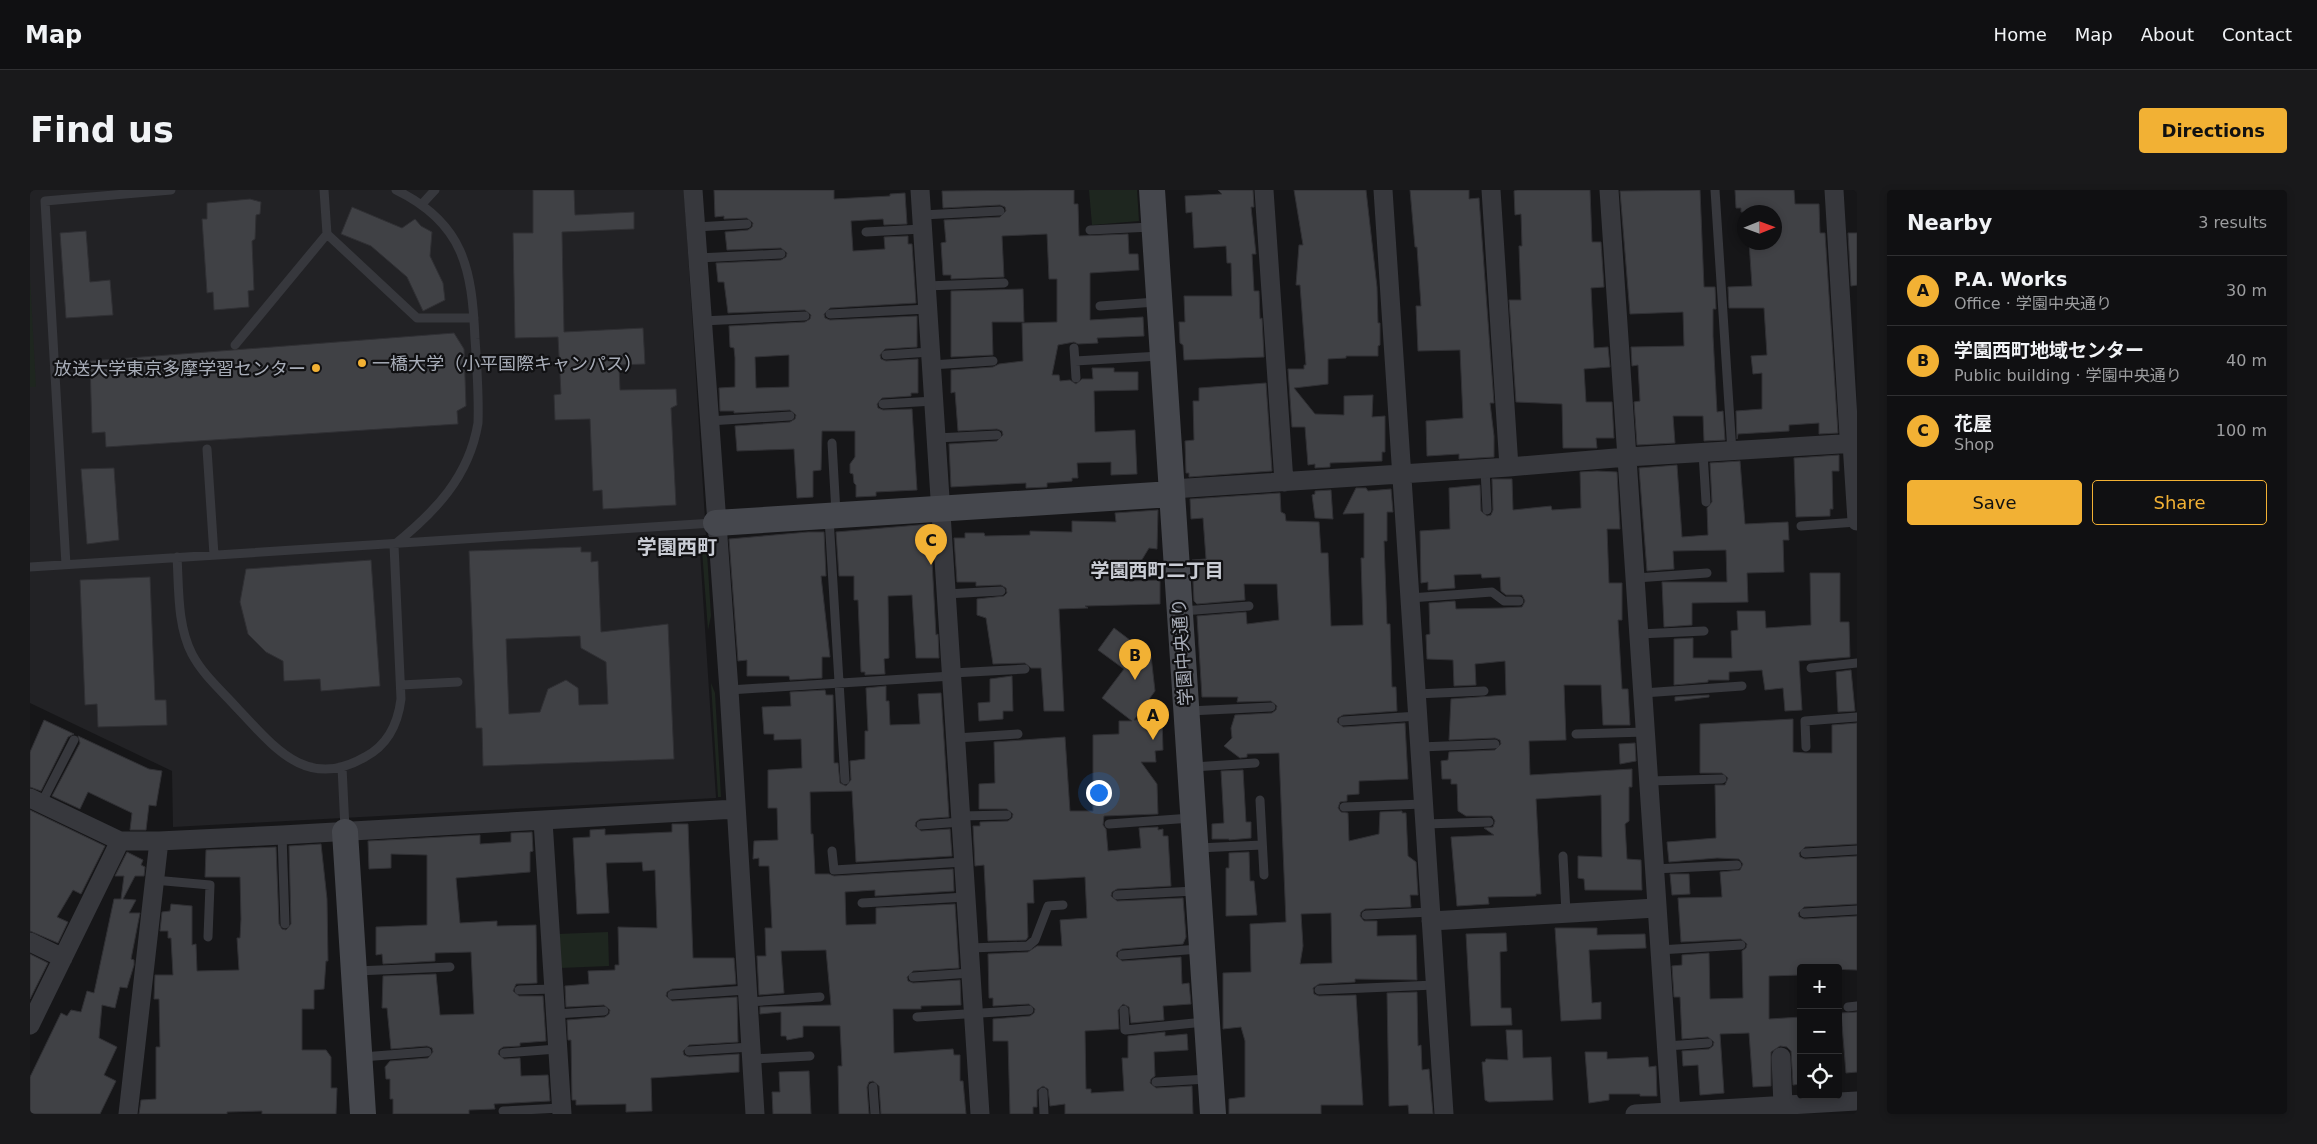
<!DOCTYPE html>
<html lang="en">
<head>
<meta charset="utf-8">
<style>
  :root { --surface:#101012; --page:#19191b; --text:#f1f3f6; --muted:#9c9d9f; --line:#303032; --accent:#f2b134 }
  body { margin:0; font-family:"DejaVu Sans","Noto Sans JP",sans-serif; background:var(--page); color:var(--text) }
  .controls { position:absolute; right:15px; bottom:15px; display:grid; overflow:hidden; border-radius:5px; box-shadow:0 2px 8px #0003 }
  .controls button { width:45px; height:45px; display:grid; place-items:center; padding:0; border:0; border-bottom:1px solid var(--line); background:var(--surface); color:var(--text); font:25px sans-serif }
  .compass { position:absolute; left:1707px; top:15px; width:45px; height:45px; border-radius:50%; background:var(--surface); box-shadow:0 2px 8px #0003; rotate:89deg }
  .you { position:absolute; left:1068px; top:602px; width:18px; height:18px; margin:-12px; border:4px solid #fff; border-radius:50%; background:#1a73e8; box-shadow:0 0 0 8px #1a73e833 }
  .badge { display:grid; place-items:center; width:32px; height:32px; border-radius:50%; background:var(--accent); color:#111; font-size:16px; font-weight:700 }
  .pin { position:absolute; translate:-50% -41px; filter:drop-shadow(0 1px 2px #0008) }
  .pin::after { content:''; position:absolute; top:26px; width:18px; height:15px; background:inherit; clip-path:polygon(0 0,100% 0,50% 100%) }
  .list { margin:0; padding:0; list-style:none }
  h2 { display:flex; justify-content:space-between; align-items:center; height:65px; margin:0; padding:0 20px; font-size:21px }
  h2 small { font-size:16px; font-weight:400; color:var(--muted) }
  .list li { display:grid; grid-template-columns:32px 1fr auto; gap:15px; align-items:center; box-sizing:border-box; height:70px; padding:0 20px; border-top:1px solid var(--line) }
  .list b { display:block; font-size:19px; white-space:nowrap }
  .list p { margin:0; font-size:16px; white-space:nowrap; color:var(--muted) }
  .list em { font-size:16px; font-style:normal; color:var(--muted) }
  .actions { display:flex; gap:10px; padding:15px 20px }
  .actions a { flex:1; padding:11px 0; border:1px solid var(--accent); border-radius:5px; text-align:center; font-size:18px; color:var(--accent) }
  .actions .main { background:var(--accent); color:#111 }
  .icon { flex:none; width:28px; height:28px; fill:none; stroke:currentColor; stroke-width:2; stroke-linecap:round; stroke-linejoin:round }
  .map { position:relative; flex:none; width:1827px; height:924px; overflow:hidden; border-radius:5px }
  header { display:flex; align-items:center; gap:30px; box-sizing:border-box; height:70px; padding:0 25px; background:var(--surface); border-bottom:1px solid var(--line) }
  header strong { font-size:24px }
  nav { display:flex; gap:28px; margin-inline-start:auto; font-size:18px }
  .intro { display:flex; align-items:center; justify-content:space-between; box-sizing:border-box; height:120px; padding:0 30px }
  h1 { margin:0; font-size:35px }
  .button { padding:12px 22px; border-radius:5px; background:var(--accent); color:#111; font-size:18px; font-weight:700 }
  main { display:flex; gap:30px; padding:0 30px }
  aside { flex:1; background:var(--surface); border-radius:5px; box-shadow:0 2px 8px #0003 }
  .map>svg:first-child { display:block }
  .built { fill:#222225 }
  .green { fill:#1e261f }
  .building { fill:#404145; stroke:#303034; fill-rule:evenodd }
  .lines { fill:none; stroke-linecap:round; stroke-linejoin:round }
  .lane { stroke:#37383d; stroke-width:9 }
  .street { stroke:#37383d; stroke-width:19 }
  .secondary { stroke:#45474d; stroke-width:26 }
  .poi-dot { fill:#f2b134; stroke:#111113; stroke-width:2 }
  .labels { text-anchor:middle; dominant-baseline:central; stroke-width:4.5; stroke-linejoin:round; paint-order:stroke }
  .poi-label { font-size:18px; fill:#a8adb8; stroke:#111113; text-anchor:start }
  .street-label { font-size:18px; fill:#a8adb8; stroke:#111113 }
  .neighbourhood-label { font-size:19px; font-weight:bold; fill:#c9ccd4; stroke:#111113 }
  .quarter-label { font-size:20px; font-weight:bold; fill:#c9ccd4; stroke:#111113 }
</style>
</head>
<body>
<header>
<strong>Map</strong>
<nav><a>Home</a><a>Map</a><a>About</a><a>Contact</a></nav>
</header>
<div class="intro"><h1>Find us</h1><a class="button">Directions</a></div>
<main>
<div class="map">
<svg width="1827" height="924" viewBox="0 0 1827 924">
  <rect width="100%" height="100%" fill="#161618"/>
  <path class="built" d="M0,0H654L676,345L669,346L686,608L143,637L142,581L0,513Z"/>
  <path class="green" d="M1059,0H1107L1109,31L1062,35Z
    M0,87L6,197H0Z
    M671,347H676L681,426L678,440Z
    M681,493L685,503L691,607H688Z
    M578,742L579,776L530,778L528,744Z"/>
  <path class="building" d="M503,0H544L545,25L604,22V39L532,42L534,142L613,138L615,174L589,175L590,200L646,199L647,215L641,218L646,315L573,319L572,300L563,301L560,229L525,230L524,205L531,204L528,147L485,148L483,43H503Z
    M684,0H804V9L860,6V4L875,3L877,34L854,35L853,29L821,31L823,61L855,59L854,47L878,46V54H882L886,113L800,118L794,124L795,128L800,130L887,126V157L855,159L850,165L851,169L856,171L888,169V203H881V206L852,208L847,214L848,218L853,220L882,219L887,300L846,302V306L826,307V295L824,293L823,284L820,283V274L825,267V241H792L791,280L783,281V307L767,308L764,259L707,261L705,236L760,232L765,229L766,225L760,220L704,223V221H690L689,198L705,197V168L704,158L700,157L699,136L775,132L780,129L781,125L775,120L698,123L694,92H688L686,73L751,70L756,67L757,63L751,58L697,60L695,42L718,40L722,37L723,33L717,28L694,29V26L685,27ZM759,165V197L726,198L725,167Z
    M1001,0H1044V14H1048L1049,46L1098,44L1099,64H1108L1109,80L1060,83V130L1113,127L1114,146L1067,148L1068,153L1048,154L1044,152L1028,155L1022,185H1029L1030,191L1040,190L1046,194L1052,189H1063L1062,178H1084V182H1108V200L1064,201L1065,242L1105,240L1107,284L1081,285V272L1047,273L1048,288H1042V291L1017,293V297L996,298V293L921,297L919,254L967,251L973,245L972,241L967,239L928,241L925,202L921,203V180L963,177L969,174L993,171L992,133L1027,132V89H1019L1017,44L972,46L974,87L921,89V85H913L911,53L916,52L914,30L970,27L976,21L975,17L970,15L913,18L912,1Z
    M1188,0H1223L1224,17H1221L1226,64H1222L1224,101H1229L1230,129L1232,128L1234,167L1154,170L1153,155L1150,153L1149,132H1155L1154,106H1202L1201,73H1197L1196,56L1164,58L1162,22L1156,23L1155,6L1192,4Z
    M1264,0H1336L1347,97L1348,133H1350V155L1348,156V166H1316V168L1298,169V194L1264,198L1285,224L1314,225V206L1343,205L1342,227L1355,226V262H1352V271L1300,273V277L1285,278V274L1278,275L1275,237H1262L1258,179H1274V175H1276L1270,95H1266L1269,55H1273Z
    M1380,0H1439V9L1449,8L1464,213H1460L1464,246V267L1429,269V264L1397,266L1396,231L1433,228L1430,160L1388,161L1386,116H1391L1387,57H1385Z
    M1487,0H1560L1562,52H1571L1574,97L1561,98L1564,158L1578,157L1580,177L1554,179L1556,212H1582L1584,248H1566L1567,258H1533L1532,214L1486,212L1479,110H1491L1489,56H1492L1491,24L1485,25L1484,1Z
    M1670,0L1674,97H1685L1686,119H1683V146L1687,222L1693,221L1695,250L1674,251L1673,226H1643L1645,253L1607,255L1604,212L1610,211L1608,175L1602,176L1601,157L1654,156L1653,122L1600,124L1590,1Z
    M1705,0H1764L1765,14H1789L1790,43H1795L1808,243L1789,244V233L1759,235V241L1708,244L1707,249L1706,221L1732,219V183L1723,184L1721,166L1737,165L1734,118H1699L1698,97L1722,96L1719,52H1744V22H1711V18H1706Z
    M220,9L231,12L230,24L226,25L225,49L222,51L224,100L218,101L219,117L184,120L183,102L177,103L172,29H177V13Z
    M322,17L372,38L385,29L391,36L402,42L400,66L413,93L415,110L393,121L377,87L341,56L311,44Z
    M56,41L60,92L80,90L83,125L36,128L30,43Z
    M1818,43H1827V95L1821,96Z
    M993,99L994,132H962L963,165L921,167V101Z
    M424,143L434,159L436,216L427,221L428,234L76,257L75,242L62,243L60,171Z
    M1236,193L1242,281L1159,287V283H1156L1155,251L1164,250L1163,211H1169V198Z
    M1809,265V281H1802L1803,319H1800V326L1766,327L1764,268Z
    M1710,271L1715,334L1758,332L1759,350H1753L1754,382L1717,383L1718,412L1662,413V435L1634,437L1632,392H1697L1696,360L1643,361L1644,379L1617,381L1609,278L1647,275L1652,347L1678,345L1677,318L1682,312L1680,273Z
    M84,278L89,350L57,354L51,279Z
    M1567,281L1587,282L1590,339H1577L1579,393H1592V430H1588L1592,499H1598L1600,535H1573L1571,495H1534L1536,550L1499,551L1500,585L1602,579V597H1599V631L1595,634L1597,669L1611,670L1612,700H1555L1554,689L1548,688V666L1572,667L1571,605L1506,609L1511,704H1506V706L1458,707L1459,714L1427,716L1421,647L1464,645L1454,638L1463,637L1465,631L1462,626H1436L1428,621L1427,594H1421V589H1412L1411,571L1418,570L1419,562L1465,560L1471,554L1470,550L1465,548L1419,550L1421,509L1476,505L1475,471L1445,474L1446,495L1424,496L1423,470L1397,469L1396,445L1400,444L1399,413L1425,411L1426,419L1472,418L1492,417L1495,411L1492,405H1476L1471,401L1470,387L1452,388L1451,384L1424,385L1425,398L1398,400V392L1391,393L1390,341L1420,339L1419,298L1450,295L1451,321L1457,326L1461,325L1463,320L1462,289H1482L1483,320L1521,316L1522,320L1551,318L1550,282Z
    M1326,298H1336L1338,301L1361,299L1363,322H1357V351H1354L1357,434H1360L1362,497H1366L1367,521L1313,525L1308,528L1307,532L1313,537L1375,533L1378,589L1329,591V604L1317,605V611L1310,612L1308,618L1311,622L1318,623L1319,651L1349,644L1350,622L1372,621V623H1376L1378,666L1386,672L1388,705H1380L1381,717L1335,719L1331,722L1330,726L1334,731H1347V746L1386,745L1387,790L1325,789V792L1289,794L1283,798L1284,804L1289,806L1326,805L1333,915H1291V924H1199V909L1215,907V851L1211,837L1193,839V783L1221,782L1220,734L1256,732L1249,563L1217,564V567L1210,568L1194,556L1202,548L1201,538L1205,525L1242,523L1246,520L1247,516L1241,511L1207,512L1208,507H1172L1167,426L1216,422L1217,434L1249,430L1247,394H1214L1215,410L1167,414L1164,411L1162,370L1176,369L1173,328L1161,329L1160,309L1250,303L1251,322L1255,324L1256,331L1289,332L1291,363H1298L1301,436L1333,435L1331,368H1334V323L1313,324ZM1301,723L1302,773L1270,774L1273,756L1271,724Z
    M1301,300L1303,329L1285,328L1282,305L1285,304V301Z
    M1128,320L1127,359L1119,358L1099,391L1130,390V414L1055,416L1058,418L1029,419L1034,521H1014L1011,478H1001L995,473L963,474L956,428L947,425V409L974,406L977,403L976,398L971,395L946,396V392H927L924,348H935V343H954L955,346L1000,345V341L1042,342V331L1086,332L1085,323Z
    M900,334L906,445L908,444L909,468H886L882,405L858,406L859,468L854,469L855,484L835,485V482H831L828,410H824V386H809L806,342Z
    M778,342H794L796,386H791L800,467H792V488L760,490L759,486H717V470L708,471L699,349Z
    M551,357V362H561V372L568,371L571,442L638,434L644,569L453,576L452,538H446L439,361ZM550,446L551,458L576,472L578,514L549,515L548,498L536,490L518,499L510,522L479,524L476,449Z
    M341,370L350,496L291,501L290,489L254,491L253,471L236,462L218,444L210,412L216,379Z
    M1780,383H1810V432H1819L1820,467L1769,471L1772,520L1755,521L1753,498L1735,500L1732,480L1699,482V490H1678V492L1644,495V449L1663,448V468H1702L1701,441L1708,440L1707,421H1735L1736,438L1781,435Z
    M120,387L125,510H136L137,535L68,537L67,514L55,515L50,390Z
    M1084,438L1121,466L1125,501L1104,530L1132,529L1133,560L1125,561L1126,572H1111L1127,594L1128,624L1074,626L1073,635L1076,639L1078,661L1111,658L1109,638L1128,637V640L1133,639V646H1138L1141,696L1087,699L1082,702L1081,706L1087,711L1153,708L1156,747L1153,754L1092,759L1087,762L1086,766L1092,771L1151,767L1152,794L1159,793L1161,814L1133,816L1134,830L1101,833L1099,817L1093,814L1088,820L1089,839L1055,841L1056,899H1061V903L1094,901L1092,868H1098V846L1135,842V846L1157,844L1158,860L1124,862L1125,886L1121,889L1120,893L1126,898L1162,896L1163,924H1035V914L1020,916L1018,899L1013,896L1007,900V917H1003V924H980L978,851H963V829L1000,826L1004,823L1005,819L999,814L963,816V808H959L958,764L998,762L1007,756H1032L1030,730L1057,728L1055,687L1003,690L1004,713H997L998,747L996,750L958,751L954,675L945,676L943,636H950V632L978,631L982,628L983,624L977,619H949V594L965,593L964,552L1035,547L1040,621H1063V545L1089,544V531H1102L1072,508L1094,479L1068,460Z
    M1821,480L1825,521L1808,522L1806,482Z
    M982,486L983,521H973V529L949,531L948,513L960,512V489Z
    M856,496V511H859L860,535L890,534L888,504L911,503L919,627L890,629L886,632L885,636L891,641L920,639L922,666L826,672L822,601L780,602L781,644H783L785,684H799L804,686L923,679L924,701L845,706V700L815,702L816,735L846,734V718L925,714L929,778L883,781L877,787L878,791L883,793L930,790L931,815L891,816V819H863L864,863L923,859L924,865H930V891H933L936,924H851L849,896L843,891L839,892L837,897L839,924H809L808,876H812L810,836H773V847L757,850L756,846H751V822L730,824V817L801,815L796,760L751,761L754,803L729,805L727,766H736L735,738H742L739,676H729V668L723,669L724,651L748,650L747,618H738V580L772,578L771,549L744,550V544H734L732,517L761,516L760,502L795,500L796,505H803L804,573H808L810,593L816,596L821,590L820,571L835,569V541H838L836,498Z
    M1679,505V507L1645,511V507Z
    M1763,529V562L1776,563H1802V535L1827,533V654L1775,657L1769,663L1770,667L1775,669L1827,666V714L1774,717L1768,723L1769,727L1774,729L1827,726V780L1771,778V785L1739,786V829L1771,827V894L1763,895L1761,861L1757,857L1750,856L1741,862V896L1723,897L1719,843L1690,844L1694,903L1670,905L1668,875L1653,876L1652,861L1679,859L1683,856L1684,852L1678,847L1652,849L1650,807H1644L1642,776L1652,775V765L1679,763L1680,809L1713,808L1712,761L1716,758L1717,754L1711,749L1651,752L1648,708L1692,707L1690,682L1710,680L1713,674L1709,669L1687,668L1639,672L1637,652L1686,648L1685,595H1695L1698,588L1692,583H1670V534Z
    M14,530L44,544L38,547L11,601L0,597V562Z
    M48,546L119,579L132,581L126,616L119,615L116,640H100L102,623L58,602L50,619L22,606L50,553Z
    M1605,553L1606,571L1590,574L1589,554Z
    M1213,580L1216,632H1221V648L1199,650V649H1182V634L1194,633L1191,581Z
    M0,620L75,656L51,704L43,700L27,727L38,732L28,753L0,741Z
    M642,634H658L663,768H704L706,794L642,799L637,802L636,806L642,811L707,807L708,852L659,855L653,861L654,865L659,867L709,864V882L621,888L622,921L596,922V914L546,915V910H542L541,850H538L537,830L575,827L579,824L580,820L574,815L536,817L535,796L559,794L558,781L585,780V775H589L588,737L627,738L625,680L613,681L612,672L576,673L579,723L547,724L543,648L560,647V640L575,639V645L642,642Z
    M502,642L503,661L500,662V682L426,688L430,733L467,731V736L506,735L507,793L486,794L483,801L489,806H513L516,851L490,853V856L473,857L469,860L468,864L474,869L490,868L491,886L518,885L520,911L464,914L465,919L439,920V924H363V909H360V889H356L355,877L360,871L398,868L403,862L402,858L397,856L361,859L357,818H352L353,786L406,784L410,825L444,824L441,762L405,763V771L353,774L352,764L346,765V737L397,735V665L361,664V678L339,679L338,651L450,645V654L481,652V643Z
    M291,654L297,709L298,771H296L294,799L284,800V819H272V860H296L301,867V898H307L306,924H232V921L197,922V924H109L111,910L126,909V857H130L129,809H124L125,785H143L141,748H138V741H130L132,722L140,721L141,714L162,716V755L166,754L167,781L209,780L207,748H210L211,729L210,687H175L176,660L246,657L249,734L252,739L256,740L261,734L259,656Z
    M97,662L113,670L111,675L115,677L114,686H105L93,709L106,710L99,723H110L101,769L104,770V775L97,798L90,797L85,818L72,815L69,848L87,857L74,885L86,891L70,924H0V887L31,823L37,826L41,820L51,822L57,801L64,803L84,709H91L94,686H85Z
    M1219,662L1220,691H1224L1227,725L1196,726V678H1199V663Z
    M1640,684H1659L1660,704L1642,705Z
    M1525,738H1567V745L1615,744L1616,758L1559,760L1562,813L1571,812V829L1531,831Z
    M1476,743L1477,761L1470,762L1471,818H1481L1482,835L1441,836L1436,744Z
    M0,764L18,773L0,809Z
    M1387,802L1388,856L1391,855L1392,880L1399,879L1403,924H1379L1378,915L1359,916L1357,803Z
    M1827,822V882L1816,883L1811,823Z
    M1476,840H1492L1493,868L1521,867L1523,910L1459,912L1455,910L1452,872H1455L1456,869L1478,870Z
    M1555,862H1577V869L1618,867L1619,877L1626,876L1627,906H1610V904H1579V910L1559,913Z
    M779,881L781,924H743L742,902H750L749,882Z"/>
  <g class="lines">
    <path class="lane" d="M294,0L297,44L387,128H444
      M1685,0L1702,262
      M392,14L405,0
      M892,25L970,21
      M666,37L717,34
      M1060,40L1121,37
      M836,42L892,39
      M668,68L751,64
      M896,96L974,93
      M1070,116L1126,112
      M800,124L898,119
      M672,131L775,126
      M205,155L297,44
      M1044,158L1046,188
      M856,165L900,162
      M1045,171L1130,166
      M901,175L963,171
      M853,214L904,211
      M679,231L760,226
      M906,248L967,245
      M802,253L806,323
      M177,259L184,365
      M1673,263L1676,312
      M1455,279L1457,320
      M799,328L815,590
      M1771,336L1827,332
      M147,367C149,398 147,435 162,464C173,485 192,501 208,519C244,557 277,601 335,567C358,555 368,533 371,509L364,355C405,322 439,287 448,233C449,205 447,177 445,149C442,79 434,33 366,0
      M36,375L15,11L141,0
      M0,377L683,333
      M1606,388L1677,383
      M916,404L971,401
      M1380,408L1462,402L1474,411H1489
      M1152,421L1219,416
      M1609,444L1674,441
      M1781,478L1827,473
      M922,483L995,479
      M371,495L428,492
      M699,500L922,486
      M1613,503L1712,496
      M1386,504L1454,501
      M1159,521L1241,517
      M1313,531L1388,526
      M1546,544L1616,542
      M926,548L988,544
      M1390,557L1465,554
      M1776,557L1775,531L1827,527
      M312,577L315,639
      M1163,577L1225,573
      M1619,591L1692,589
      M1230,610L1234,685
      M11,614L44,550
      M1314,617L1393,614
      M931,626L977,625
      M1079,634L1161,628
      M1395,634L1459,632
      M891,635L931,632
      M252,645L255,734
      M1168,658L1232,655
      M802,661L804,680L934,672
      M1775,663L1827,660
      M1533,666L1536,723
      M1624,679L1707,675
      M124,690L180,695L178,747
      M1087,705L1165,701
      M832,713L936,707
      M1774,723L1827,720
      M1336,725L1401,722
      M940,758L998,756L1005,750L1018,716L1033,715
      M1629,760L1711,755
      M1092,765L1169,759
      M326,781L420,777
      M883,787L941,783
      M489,800L524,799
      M1289,800L1405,795
      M642,805L717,800
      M718,812L790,807
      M1818,817L1827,816
      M1094,820L1095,840L1174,832
      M525,824L574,821
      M887,827L999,820
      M1637,856L1678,853
      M659,861L721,857
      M474,863L527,859
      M332,867L397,862
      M722,869L780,866
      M1126,892L1178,889
      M843,897L845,924
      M1013,902L1014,924
      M473,921L531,918"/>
    <path class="street" d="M663,0L699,500L725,924
      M890,0L950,924
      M1234,0L1254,292
      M1353,0L1414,924
      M1461,0L1479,277
      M1579,0L1641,924
      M1804,0L1819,246L1822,253L1827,331
      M1142,299L1479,277L1597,267L1827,253
      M0,608L90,651H129L252,645L706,619
      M513,631L532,924
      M1401,731L1626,718
      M0,752L33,768
      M0,835L90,651
      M1751,867L1753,916
      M98,924L129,651
      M1605,924L1827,911"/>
    <path class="secondary" d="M1122,0L1183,924
      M686,333L1142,304
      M315,642L333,924"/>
  </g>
  <g class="poi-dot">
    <circle cx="332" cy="173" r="5"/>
    <circle cx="286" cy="178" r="5"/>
  </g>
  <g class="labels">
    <g class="poi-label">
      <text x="342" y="173">一橋大学（小平国際キャンパス）</text>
      <text x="276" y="178" text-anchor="end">放送大学東京多摩学習センター</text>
    </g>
    <g class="street-label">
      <text transform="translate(1152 462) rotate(-94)">学園中央通り</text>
    </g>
    <g class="neighbourhood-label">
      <text x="1127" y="380">学園西町二丁目</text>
    </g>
    <g class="quarter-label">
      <text x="647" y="357">学園西町</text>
    </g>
  </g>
</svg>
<div class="controls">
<button>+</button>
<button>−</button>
<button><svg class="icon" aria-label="locate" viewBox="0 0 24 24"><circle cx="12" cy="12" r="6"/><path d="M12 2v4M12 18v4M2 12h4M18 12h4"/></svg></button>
</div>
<svg class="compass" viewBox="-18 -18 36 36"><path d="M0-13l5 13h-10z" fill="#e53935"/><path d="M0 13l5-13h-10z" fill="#9c9d9f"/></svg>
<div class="you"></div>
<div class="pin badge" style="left:1123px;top:550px">A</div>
<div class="pin badge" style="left:1105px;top:490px">B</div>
<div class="pin badge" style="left:901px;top:375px">C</div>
</div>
<aside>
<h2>Nearby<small>3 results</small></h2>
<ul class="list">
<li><span class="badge">A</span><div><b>P.A. Works</b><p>Office · 学園中央通り</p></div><em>30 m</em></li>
<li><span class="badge">B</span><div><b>学園西町地域センター</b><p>Public building · 学園中央通り</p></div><em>40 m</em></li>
<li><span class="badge">C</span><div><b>花屋</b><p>Shop</p></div><em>100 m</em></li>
</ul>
<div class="actions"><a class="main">Save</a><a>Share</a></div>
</aside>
</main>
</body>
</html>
